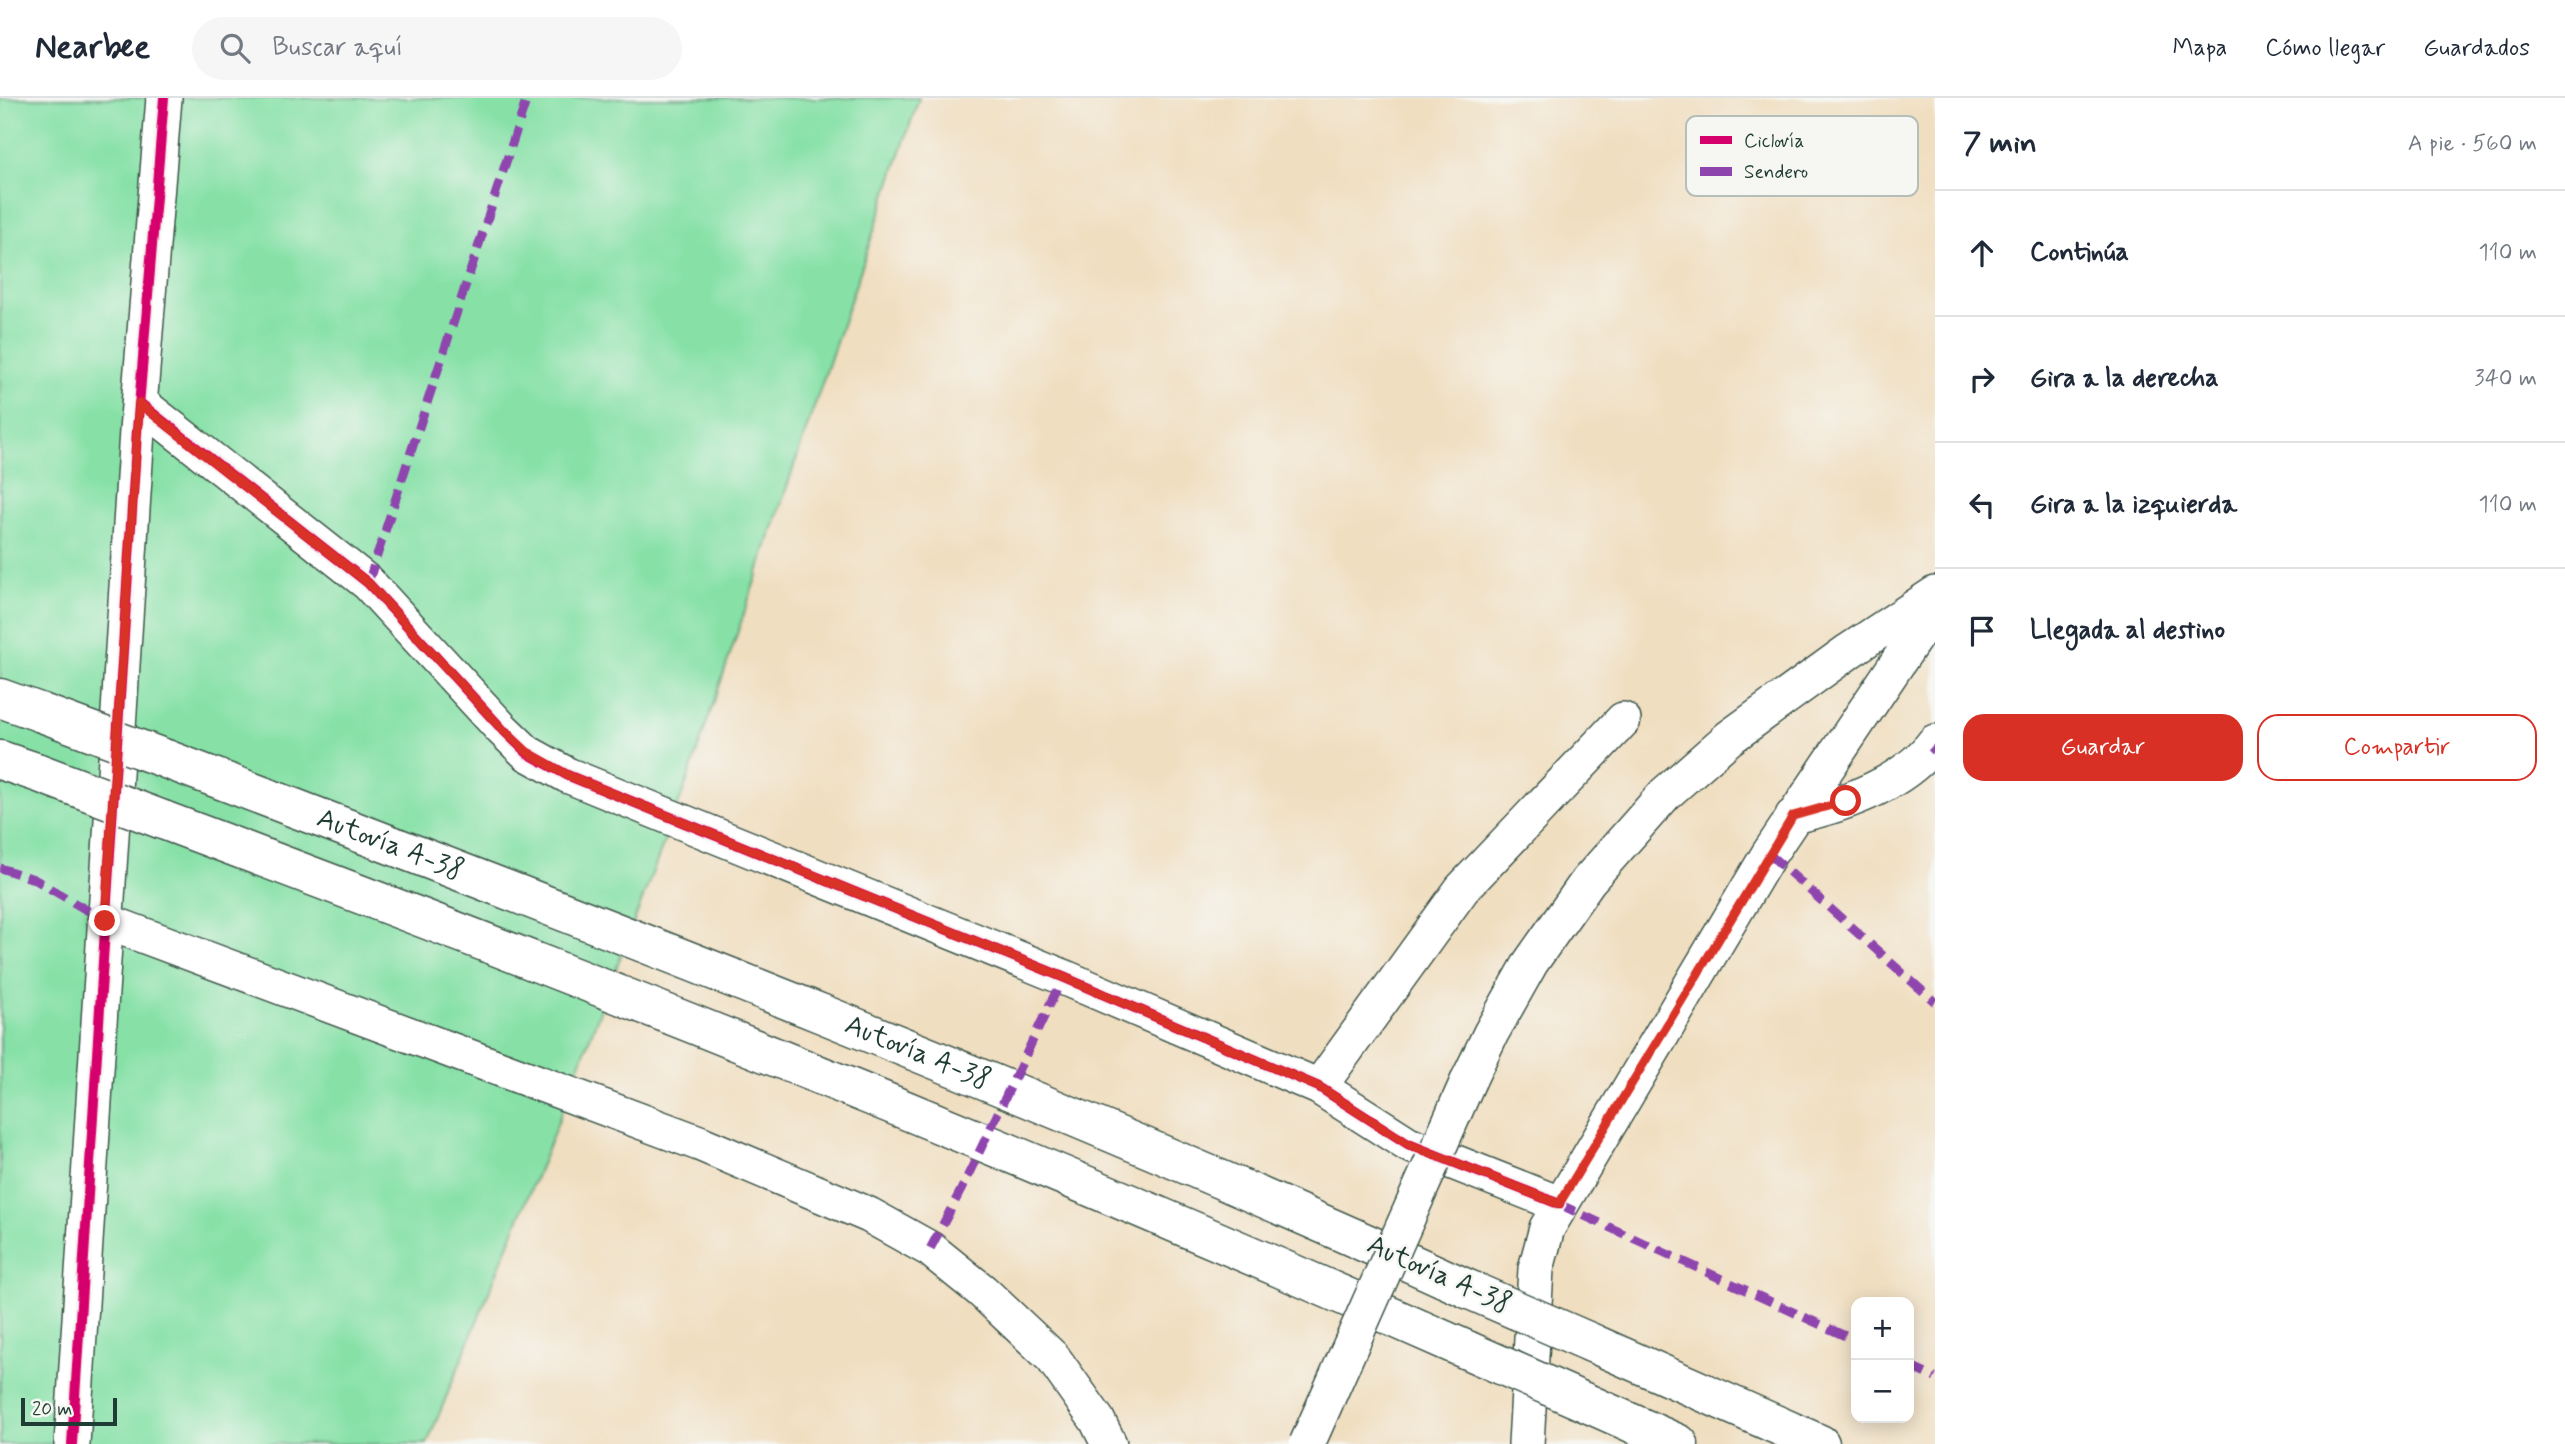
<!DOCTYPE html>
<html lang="es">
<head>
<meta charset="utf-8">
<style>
  :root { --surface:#fff; --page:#f6f6f7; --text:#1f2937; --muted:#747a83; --line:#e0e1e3; --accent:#d93025 }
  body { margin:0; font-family:Mynerve,sans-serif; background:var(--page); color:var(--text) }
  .controls { position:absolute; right:21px; bottom:21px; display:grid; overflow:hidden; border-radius:14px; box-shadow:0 4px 18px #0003 }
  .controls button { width:63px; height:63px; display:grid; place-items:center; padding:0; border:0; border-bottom:2px solid var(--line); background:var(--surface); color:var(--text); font:35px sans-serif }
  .scale { position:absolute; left:21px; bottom:18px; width:96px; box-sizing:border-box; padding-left:7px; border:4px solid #1f3d34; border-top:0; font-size:19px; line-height:24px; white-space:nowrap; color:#1f3d34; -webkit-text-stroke:5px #f6f6f2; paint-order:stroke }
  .stop { position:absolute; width:21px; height:21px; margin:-16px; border:5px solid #d93025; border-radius:50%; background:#fff }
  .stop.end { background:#d93025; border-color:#fff; box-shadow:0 2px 7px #0008 }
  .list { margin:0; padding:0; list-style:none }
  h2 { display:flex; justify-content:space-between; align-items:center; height:91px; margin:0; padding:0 28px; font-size:30px }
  h2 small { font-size:23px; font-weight:400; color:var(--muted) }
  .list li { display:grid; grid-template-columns:46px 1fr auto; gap:21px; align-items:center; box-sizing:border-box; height:126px; padding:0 28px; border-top:2px solid var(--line) }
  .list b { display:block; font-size:26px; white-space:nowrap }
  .list em { font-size:23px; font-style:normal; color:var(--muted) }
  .actions { display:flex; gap:14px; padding:21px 28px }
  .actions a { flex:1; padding:16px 0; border:2px solid var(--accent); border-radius:21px; text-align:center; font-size:24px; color:var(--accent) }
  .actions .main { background:var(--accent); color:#fff }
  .icon { flex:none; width:38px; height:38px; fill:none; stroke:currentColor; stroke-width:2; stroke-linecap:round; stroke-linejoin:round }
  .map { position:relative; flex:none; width:1935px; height:1346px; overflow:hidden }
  header { display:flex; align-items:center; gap:42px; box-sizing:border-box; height:98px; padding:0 35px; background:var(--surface); border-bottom:2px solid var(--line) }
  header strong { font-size:33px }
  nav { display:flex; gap:38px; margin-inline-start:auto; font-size:24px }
  .search { width:490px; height:63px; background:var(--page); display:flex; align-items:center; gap:18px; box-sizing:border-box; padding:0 24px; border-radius:38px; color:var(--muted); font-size:26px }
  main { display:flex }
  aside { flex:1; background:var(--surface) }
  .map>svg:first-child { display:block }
  .green { fill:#87e1a7; stroke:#538f6e; stroke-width:2 }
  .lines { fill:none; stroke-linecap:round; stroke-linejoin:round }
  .street-casing { stroke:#3e5549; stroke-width:38 }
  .highway-casing { stroke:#3e5549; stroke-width:41 }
  .street { stroke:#fff; stroke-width:35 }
  .highway { stroke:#fff; stroke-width:38 }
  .street-bridge-casing { stroke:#3e5549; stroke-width:38; stroke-linecap:butt }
  .highway-bridge-casing { stroke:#3e5549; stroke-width:41; stroke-linecap:butt }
  .street-bridge { stroke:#fff; stroke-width:35 }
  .highway-bridge { stroke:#fff; stroke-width:38 }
  .quiet { stroke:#8e44ad; stroke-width:9; stroke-dasharray:18 9; stroke-linecap:butt }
  .cycleway-casing { stroke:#f6f6f2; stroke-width:15 }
  .cycleway { stroke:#d6006c; stroke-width:10 }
  .route { stroke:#d93025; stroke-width:9 }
  .labels { text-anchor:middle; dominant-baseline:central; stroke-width:5; stroke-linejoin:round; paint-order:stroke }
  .street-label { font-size:28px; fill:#1f3d34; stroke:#f6f6f2 }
  .key { fill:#f6f6f2; stroke:#b6beb9; stroke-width:2 }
  .key-label { font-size:19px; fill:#1f3d34 }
</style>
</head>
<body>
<header>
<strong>Nearbee</strong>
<div class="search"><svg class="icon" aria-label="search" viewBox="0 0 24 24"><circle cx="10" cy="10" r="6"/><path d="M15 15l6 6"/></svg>Buscar aquí</div>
<nav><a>Mapa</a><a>Cómo llegar</a><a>Guardados</a></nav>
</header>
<main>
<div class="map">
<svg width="1935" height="1346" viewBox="0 0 1935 1346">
  <rect width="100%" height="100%" fill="#f6f6f2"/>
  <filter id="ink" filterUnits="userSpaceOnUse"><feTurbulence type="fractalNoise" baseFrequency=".0143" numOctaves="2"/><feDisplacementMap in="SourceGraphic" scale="14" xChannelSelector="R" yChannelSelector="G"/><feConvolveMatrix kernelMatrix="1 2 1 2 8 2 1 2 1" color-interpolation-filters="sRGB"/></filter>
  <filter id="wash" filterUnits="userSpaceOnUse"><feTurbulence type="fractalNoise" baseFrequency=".00686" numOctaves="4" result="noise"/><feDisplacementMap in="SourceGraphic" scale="28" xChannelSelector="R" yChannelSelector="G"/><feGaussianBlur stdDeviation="1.57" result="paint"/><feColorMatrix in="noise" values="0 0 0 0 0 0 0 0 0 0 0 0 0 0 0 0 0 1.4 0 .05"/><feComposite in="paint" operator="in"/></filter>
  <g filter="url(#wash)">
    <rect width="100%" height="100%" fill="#f0dec0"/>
    <path class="green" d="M0,0H919L685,689L553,1037L427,1346H0Z"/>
  </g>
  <g filter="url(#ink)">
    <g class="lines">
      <g class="street-casing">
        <path id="street" d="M140,305L368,485L502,631L527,655L567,677L1063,879L1319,989L1408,1046L1559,1106
          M1793,718C1843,707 1903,687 1935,644
          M105,823L699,1045L869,1117L930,1151L982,1193L1053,1260L1097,1322L1109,1346
          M1469,981L1491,935L1531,864L1588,783L1665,696L1729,640L1849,553L1935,496
          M1319,989L1462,791L1623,622
          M72,1346L137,333L164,0
          M1526,1346L1536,1171L1547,1130L1769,756L1935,509"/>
      </g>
      <g class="highway-casing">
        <g id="highway">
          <path d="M0,600L42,615"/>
          <path id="s1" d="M166,661C605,828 1043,997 1470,1192"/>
          <path d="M0,662L39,675"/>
          <path d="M163,722C291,770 419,818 546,868C856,989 1163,1117 1467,1252"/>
          <path d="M1592,1245L1820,1346"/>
          <path d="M1589,1306L1679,1346"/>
        </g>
      </g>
      <use href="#street" class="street"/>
      <use href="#highway" class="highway"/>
      <g class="street-bridge-casing">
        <path id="street-bridge" d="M1307,1346L1469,981"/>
      </g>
      <g class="highway-bridge-casing">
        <path id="highway-bridge" d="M42,615L166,661
          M39,675L163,722
          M1470,1192L1592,1245
          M1467,1252L1589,1306"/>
      </g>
      <use href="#street-bridge" class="street-bridge"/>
      <use href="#highway-bridge" class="highway-bridge"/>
      <path class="quiet" d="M368,485L527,0
        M1931,649L1935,653
        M1769,756L1935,904
        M0,770L34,781L105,823
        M1559,1106L1856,1243
        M930,1151L961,1092L1063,879
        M1909,1268L1935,1280"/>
      <g class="cycleway-casing">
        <path id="cycleway" d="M140,305L368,485L502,631L527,655L567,677L1063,879L1319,989L1408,1046L1559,1106
          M72,1346L137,333L164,0"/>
      </g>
      <use href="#cycleway" class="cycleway"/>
    </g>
  </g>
  <g class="lines" filter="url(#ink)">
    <path class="route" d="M105,823L139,305L368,485L502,631L527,654L567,677L1063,879L1319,989L1408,1046L1559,1106L1793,718L1846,703"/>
  </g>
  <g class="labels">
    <g class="street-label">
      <text stroke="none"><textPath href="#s1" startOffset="240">Autovía A-38</textPath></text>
      <text stroke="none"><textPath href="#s1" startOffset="807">Autovía A-38</textPath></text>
      <text transform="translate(1439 1177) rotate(24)">Autovía A-38</text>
    </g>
  </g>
  <rect x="1686" y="18" width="232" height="80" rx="10" class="key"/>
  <rect x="1700" y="38" width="32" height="8" fill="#d6006c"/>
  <rect x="1700" y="69" width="32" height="9" fill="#8e44ad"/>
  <g class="key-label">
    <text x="1744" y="49">Ciclovía</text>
    <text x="1744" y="80">Sendero</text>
  </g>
</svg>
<div class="controls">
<button>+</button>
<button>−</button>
</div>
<div class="scale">20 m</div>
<div class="stop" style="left:1846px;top:703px"></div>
<div class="stop end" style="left:105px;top:823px"></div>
</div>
<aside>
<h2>7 min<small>A pie · 560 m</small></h2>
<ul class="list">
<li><svg class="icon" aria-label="ahead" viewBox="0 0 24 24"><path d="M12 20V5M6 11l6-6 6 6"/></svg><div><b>Continúa</b></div><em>110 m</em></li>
<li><svg class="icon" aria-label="right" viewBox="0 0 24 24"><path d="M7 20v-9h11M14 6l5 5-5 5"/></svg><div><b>Gira a la derecha</b></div><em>340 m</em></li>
<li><svg class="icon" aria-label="left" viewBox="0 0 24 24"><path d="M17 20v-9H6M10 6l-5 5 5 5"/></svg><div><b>Gira a la izquierda</b></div><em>110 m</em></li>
<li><svg class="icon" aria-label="arrive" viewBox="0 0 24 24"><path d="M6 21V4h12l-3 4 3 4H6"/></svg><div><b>Llegada al destino</b></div></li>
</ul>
<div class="actions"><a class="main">Guardar</a><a>Compartir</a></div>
</aside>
</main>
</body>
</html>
